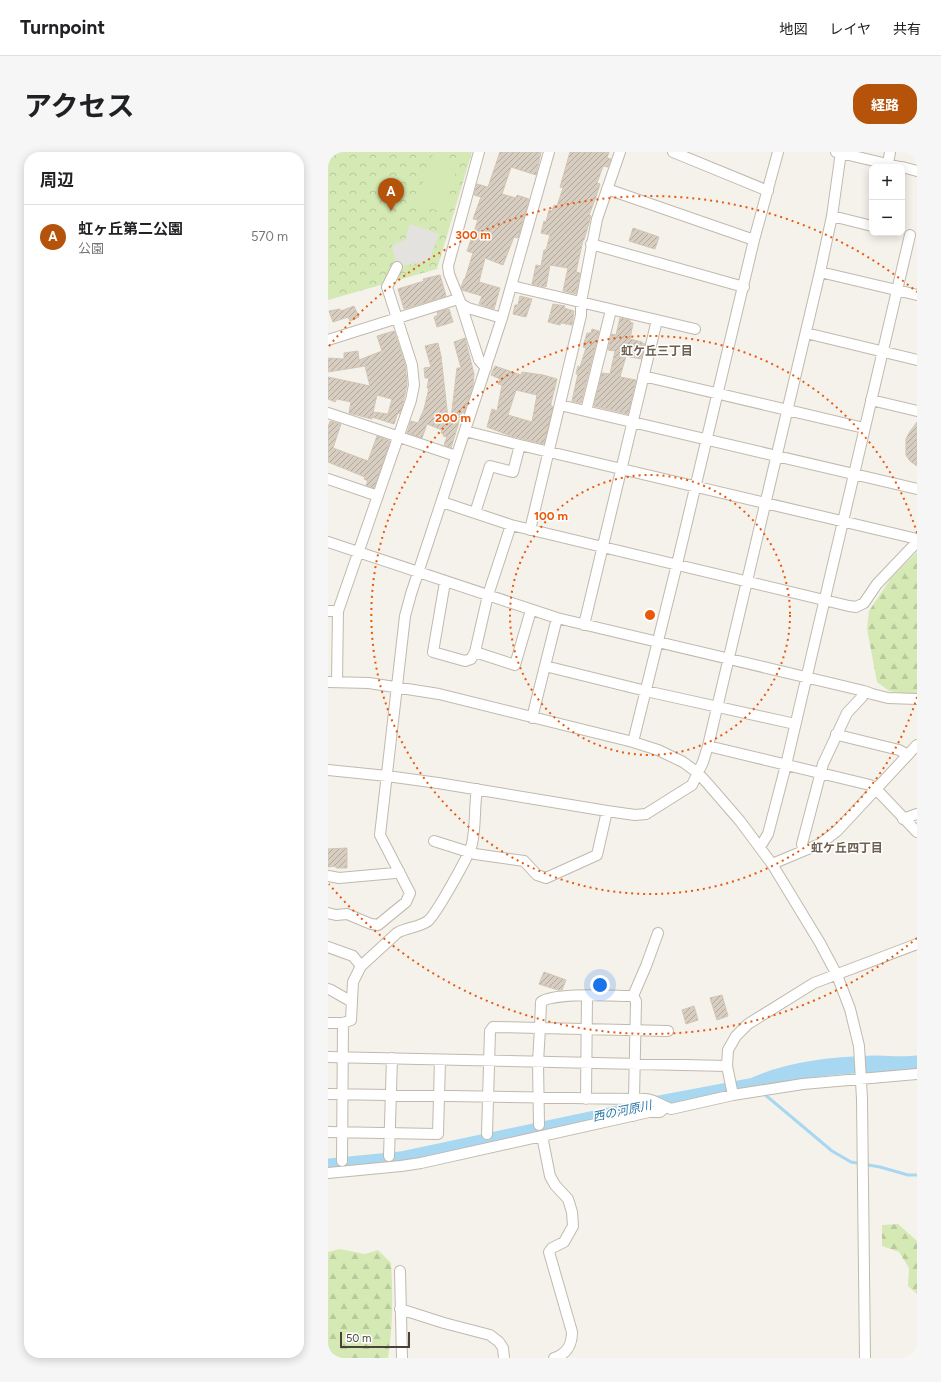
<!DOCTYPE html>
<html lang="ja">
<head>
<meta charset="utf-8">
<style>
  :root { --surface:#fff; --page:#f6f6f6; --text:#202124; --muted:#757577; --line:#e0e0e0; --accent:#b45309 }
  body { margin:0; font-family:Figtree,"Noto Sans JP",sans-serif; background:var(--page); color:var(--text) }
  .controls { position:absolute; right:12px; top:12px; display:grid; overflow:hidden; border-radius:8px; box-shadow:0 2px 10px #0003 }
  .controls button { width:36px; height:36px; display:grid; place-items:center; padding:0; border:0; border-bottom:1px solid var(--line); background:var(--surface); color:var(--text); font:20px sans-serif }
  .scale { position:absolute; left:12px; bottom:10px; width:70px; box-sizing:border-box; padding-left:4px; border:2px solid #4a4238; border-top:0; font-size:11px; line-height:14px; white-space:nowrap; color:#4a4238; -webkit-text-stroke:3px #fff; paint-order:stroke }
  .you { position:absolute; left:272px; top:833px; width:14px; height:14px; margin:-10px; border:3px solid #fff; border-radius:50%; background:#1a73e8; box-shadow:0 0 0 6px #1a73e833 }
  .badge { display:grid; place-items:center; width:26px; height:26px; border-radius:50%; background:var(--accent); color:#fff; font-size:13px; font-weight:700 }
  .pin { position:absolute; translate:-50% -33px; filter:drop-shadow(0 1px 2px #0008) }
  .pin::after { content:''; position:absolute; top:21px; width:14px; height:12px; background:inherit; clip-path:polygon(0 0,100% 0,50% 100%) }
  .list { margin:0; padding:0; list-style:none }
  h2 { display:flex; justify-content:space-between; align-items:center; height:52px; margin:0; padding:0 16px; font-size:17px }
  h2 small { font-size:13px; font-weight:400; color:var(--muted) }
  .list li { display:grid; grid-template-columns:26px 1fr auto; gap:12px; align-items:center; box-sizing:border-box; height:64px; padding:0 16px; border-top:1px solid var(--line) }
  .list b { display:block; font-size:15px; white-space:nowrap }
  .list p { margin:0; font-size:13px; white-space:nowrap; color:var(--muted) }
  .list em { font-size:13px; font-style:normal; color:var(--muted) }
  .map { position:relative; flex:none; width:589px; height:1206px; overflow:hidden; border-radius:16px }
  header { display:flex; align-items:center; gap:24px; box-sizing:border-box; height:56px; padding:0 20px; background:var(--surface); border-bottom:1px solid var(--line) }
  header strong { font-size:19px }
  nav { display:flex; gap:22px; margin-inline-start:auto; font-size:14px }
  .intro { display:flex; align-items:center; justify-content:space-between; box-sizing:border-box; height:96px; padding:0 24px }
  h1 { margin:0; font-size:28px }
  .button { padding:10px 18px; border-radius:16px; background:var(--accent); color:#fff; font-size:14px; font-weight:700 }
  main { display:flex; gap:24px; padding:0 24px }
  aside { flex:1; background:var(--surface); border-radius:16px; box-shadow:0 2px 10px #0003 }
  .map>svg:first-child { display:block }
  .forest { fill:url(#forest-firs) }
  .park { fill:url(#park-crowns) }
  .pitch { fill:#d4e9b4 }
  .parking { fill:#e4e2df }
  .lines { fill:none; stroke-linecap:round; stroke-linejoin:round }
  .stream { stroke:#a8d7f1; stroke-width:3 }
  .river { stroke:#a8d7f1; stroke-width:17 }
  .building { fill:url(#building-hatch); stroke:#d2c5b3; fill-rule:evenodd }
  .minor-casing { stroke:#c1b9ad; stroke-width:12 }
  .minor { stroke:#fff; stroke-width:10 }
  .ring { fill:none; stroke:#e8590c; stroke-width:2; stroke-dasharray:2 4 }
  .labels { text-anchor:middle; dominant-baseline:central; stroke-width:3; stroke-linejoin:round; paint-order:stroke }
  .neighbourhood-label { font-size:12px; font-weight:bold; fill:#6d6050; stroke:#fff }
  .water-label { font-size:12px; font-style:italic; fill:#2d79a7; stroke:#fff }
  .centre { fill:#e8590c; stroke:#fff; stroke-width:2 }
  .ring-label { font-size:12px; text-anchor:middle; font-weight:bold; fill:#e8590c; stroke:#fff; stroke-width:3; stroke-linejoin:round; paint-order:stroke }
</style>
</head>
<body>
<header>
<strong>Turnpoint</strong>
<nav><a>地図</a><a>レイヤ</a><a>共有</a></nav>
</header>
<div class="intro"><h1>アクセス</h1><a class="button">経路</a></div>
<main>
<aside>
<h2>周辺<small></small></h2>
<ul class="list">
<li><span class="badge">A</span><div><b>虹ヶ丘第二公園</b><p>公園</p></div><em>570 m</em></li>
</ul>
</aside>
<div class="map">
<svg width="589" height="1206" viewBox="0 0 589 1206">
  <defs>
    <pattern id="forest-firs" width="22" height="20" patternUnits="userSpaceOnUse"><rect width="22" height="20" fill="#d4e9b4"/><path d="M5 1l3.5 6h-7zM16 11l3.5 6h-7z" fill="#b8c99c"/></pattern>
    <pattern id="park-crowns" width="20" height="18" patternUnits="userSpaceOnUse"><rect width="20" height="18" fill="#d4e9b4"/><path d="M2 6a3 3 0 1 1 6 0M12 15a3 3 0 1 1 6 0" fill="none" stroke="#b8c99c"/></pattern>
    <pattern id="building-hatch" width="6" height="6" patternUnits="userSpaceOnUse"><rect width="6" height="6" fill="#d7cdc0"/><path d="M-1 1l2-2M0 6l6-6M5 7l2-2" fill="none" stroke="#b0a89d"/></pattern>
  </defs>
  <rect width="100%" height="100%" fill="#f5f2eb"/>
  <path class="forest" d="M589,400V544L561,539L549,530L539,477L541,459L563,426Z
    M570,1072L589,1089V1142L580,1134L581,1116L571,1100L554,1094V1073Z
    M12,1097L37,1102L50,1098L63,1111C65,1143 65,1174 60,1206H0V1100Z"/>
  <path class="park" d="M0,0H144L109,117L0,148Z"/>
  <path class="pitch" d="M105,2L131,11L115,60L87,52Z"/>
  <path class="parking" d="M82,72L111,82L101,109L69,115L64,93L77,88Z"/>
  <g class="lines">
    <path class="stream" d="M435,941L504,999L523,1010L552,1015L580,1023H589"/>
    <path class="river" d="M0,1015L73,1008L295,961L320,954L426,934C462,917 507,913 546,912C560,912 575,914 589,912"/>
  </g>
  <path class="building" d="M172,0H213L208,23L183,15L174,42L188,46L189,43L201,47L190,86L186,85L175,113L157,106L151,130L172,136L166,157L151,152L154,144L134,138L133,135L136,127H137L145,101L139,99L150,68L145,67L153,45L146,43L149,32L160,35Z
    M242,0H281L279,6L283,7L280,15L275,14L269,31L272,32L268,45L261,63L263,64L256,88H255L248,120L252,121L248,142L235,139L240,116L222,113L218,135L204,132L208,113L213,114L216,98H218L222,83L213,81L216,69L218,70L221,58L224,59L226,53L229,54L235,36L232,35Z
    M305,76L331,85L327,97L301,89Z
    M112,123L118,144L76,157L70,137L96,129L95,127Z
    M192,144L204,147L198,165L185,162L187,153H190Z
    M225,152L237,154L236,156L246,159L244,173L233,171L232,173L220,170Z
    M26,154L31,165L22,169L20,165L5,170L1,159L12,157L13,159Z
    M121,157L125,170L109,175L106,165L110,163L109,160Z
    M292,166L302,168V170L305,171L302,187L314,190V191L317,192L313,207L298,204L292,225L308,228L300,262L266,254L274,221L282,222L287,199L280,198L284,182L288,183Z
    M264,177L271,179L253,251L244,249L250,222H248L250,214L252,215L258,196L255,195L259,181H263Z
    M66,179L77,212L79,232L74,256L71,262L70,260L66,272L44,265V267L21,261L23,250L9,247L7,250L0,247V225L42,234L37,214L0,220V206L16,207V201L30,199L31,208L54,199L49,184ZM49,243L64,247L60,262L45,260Z
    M137,186L146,222L145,233L136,261L134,260L123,296L116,293L119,285L115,284L116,282L113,281L114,278L99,272L94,286L79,281L83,269L90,271L96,257L101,236H99L101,226H97L96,216L103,215L97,194L110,191L113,204L120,267H123L129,216H133L126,190Z
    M167,214L193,223L194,220L215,223L229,227L223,251V254L225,255L216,292L183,284L159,275L164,257L169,259L174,233L170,232L172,227L163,223ZM188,238L209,243L204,270L180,263Z
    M2,269L13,272L5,296L40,309L49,284L62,289L46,336L38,333L40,329L36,327L37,325L0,310V275Z
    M589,270V314L582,309L578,303V287L581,281Z
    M19,696V716H8V714L0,715V697Z
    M216,820L238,828L234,838H230L211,832Z
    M394,843L400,864L389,868L382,846Z
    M366,854L370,868L358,872L354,858Z"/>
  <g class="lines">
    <g class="minor-casing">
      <path id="minor" d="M151,0L120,114L121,122L133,152L140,156L174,166
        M345,0L440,39
        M508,0L572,15
        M560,12L562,0
        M574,15L589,19
        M279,37L426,88
        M504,64L544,74
        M263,92L416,135
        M492,120L589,143
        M184,134L329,168L256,473
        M133,152L151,208L158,216
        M329,168L367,177
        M478,181L589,208
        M0,188L130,147
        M315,224L536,276
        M543,248L589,259
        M232,253L589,337
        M258,259L283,158
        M0,261L128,304
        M137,279L192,293L585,386L589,389
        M0,327L50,344
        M114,350L183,373L521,454L528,455L536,451L549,432L589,390
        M147,361L162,314L185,320L192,293
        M202,378L253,163V150L269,67L292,0
        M0,390L229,466L536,539L534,545L519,561L495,612L474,692L475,698
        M117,430L105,500L137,509L143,507L147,500L160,443L183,373
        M0,459H10
        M147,500L187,513L203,458
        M217,514L318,539L467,572
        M0,530L41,531L111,542L305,590L330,598L355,610L370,621L380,632L412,669L444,712L492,791L509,823L522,857L531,894L534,947L537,1206
        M9,530L10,459L83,248L86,233L84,213L59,135L69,115
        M536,539L544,542L560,546L589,547
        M204,566L229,466
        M508,582L514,584L571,598L580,603
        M305,590L349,412L426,88L450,0
        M380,594L542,633L548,637L589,680
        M0,618L59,624L110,631L279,659L307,663L318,662L364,633L375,610L380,594L492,120L504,64L513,0
        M575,667L589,662
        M106,689L147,702L196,709L209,723L218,726L269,703L279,659
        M432,695L440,682L458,613L582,83
        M444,712L492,692L509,679L589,593
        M0,724L11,726L67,721L71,719
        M0,761L8,763L19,762L43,772L50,773L78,750L82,741L52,683L77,464L83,442L174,166L221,0
        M0,795L25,804L33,814
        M0,837L3,838L24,850
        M305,844C285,844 227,840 213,850L212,876L340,879
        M305,844L308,849L306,947L302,956L305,964
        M305,844L318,814L330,781
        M0,871H15L23,868L25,830L33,814L69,781C79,775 90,776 100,769C108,762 141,704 144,692C148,674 146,656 149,637
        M0,905L399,914
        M0,942L306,947C327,946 325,950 343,957L405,943L475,932L589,922
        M405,943L399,914L400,898L408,884L420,872L486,831L589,792
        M258,947L259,844
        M0,980L110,982L112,908
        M159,982L162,879L165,875L212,876L210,910L211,973
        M214,984L222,1024L227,1033L240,1047L244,1060L245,1074L236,1090L224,1096L221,1100L244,1180C244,1193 239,1202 226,1206
        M61,1004L64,906
        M14,1009L15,871
        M0,1021L73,1014L93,1011L321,960H332L338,955
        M72,1119L74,1206
        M72,1157L116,1171L162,1183L171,1190L175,1196L176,1206"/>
    </g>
    <use href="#minor" class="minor"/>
  </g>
  <g class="ring">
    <circle cx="322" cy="463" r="140"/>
    <path d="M589 545A279 279 0 1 1 589 381"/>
    <path d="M589 786A419 419 0 0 1 1 732M1 194A419 419 0 0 1 589 140"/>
  </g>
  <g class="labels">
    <g class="neighbourhood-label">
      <text x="329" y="199">虹ケ丘三丁目</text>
      <text x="519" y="696">虹ケ丘四丁目</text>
    </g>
    <g class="water-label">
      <text transform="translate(294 959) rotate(-12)">西の河原川</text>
    </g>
  </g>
  <circle cx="322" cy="463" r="6" class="centre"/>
  <g class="ring-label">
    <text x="145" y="87">300 m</text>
    <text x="125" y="270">200 m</text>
    <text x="223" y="368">100 m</text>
  </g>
</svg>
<div class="controls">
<button>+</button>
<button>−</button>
</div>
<div class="scale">50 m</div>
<div class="you"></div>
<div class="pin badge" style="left:63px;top:59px">A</div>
</div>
</main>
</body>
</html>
